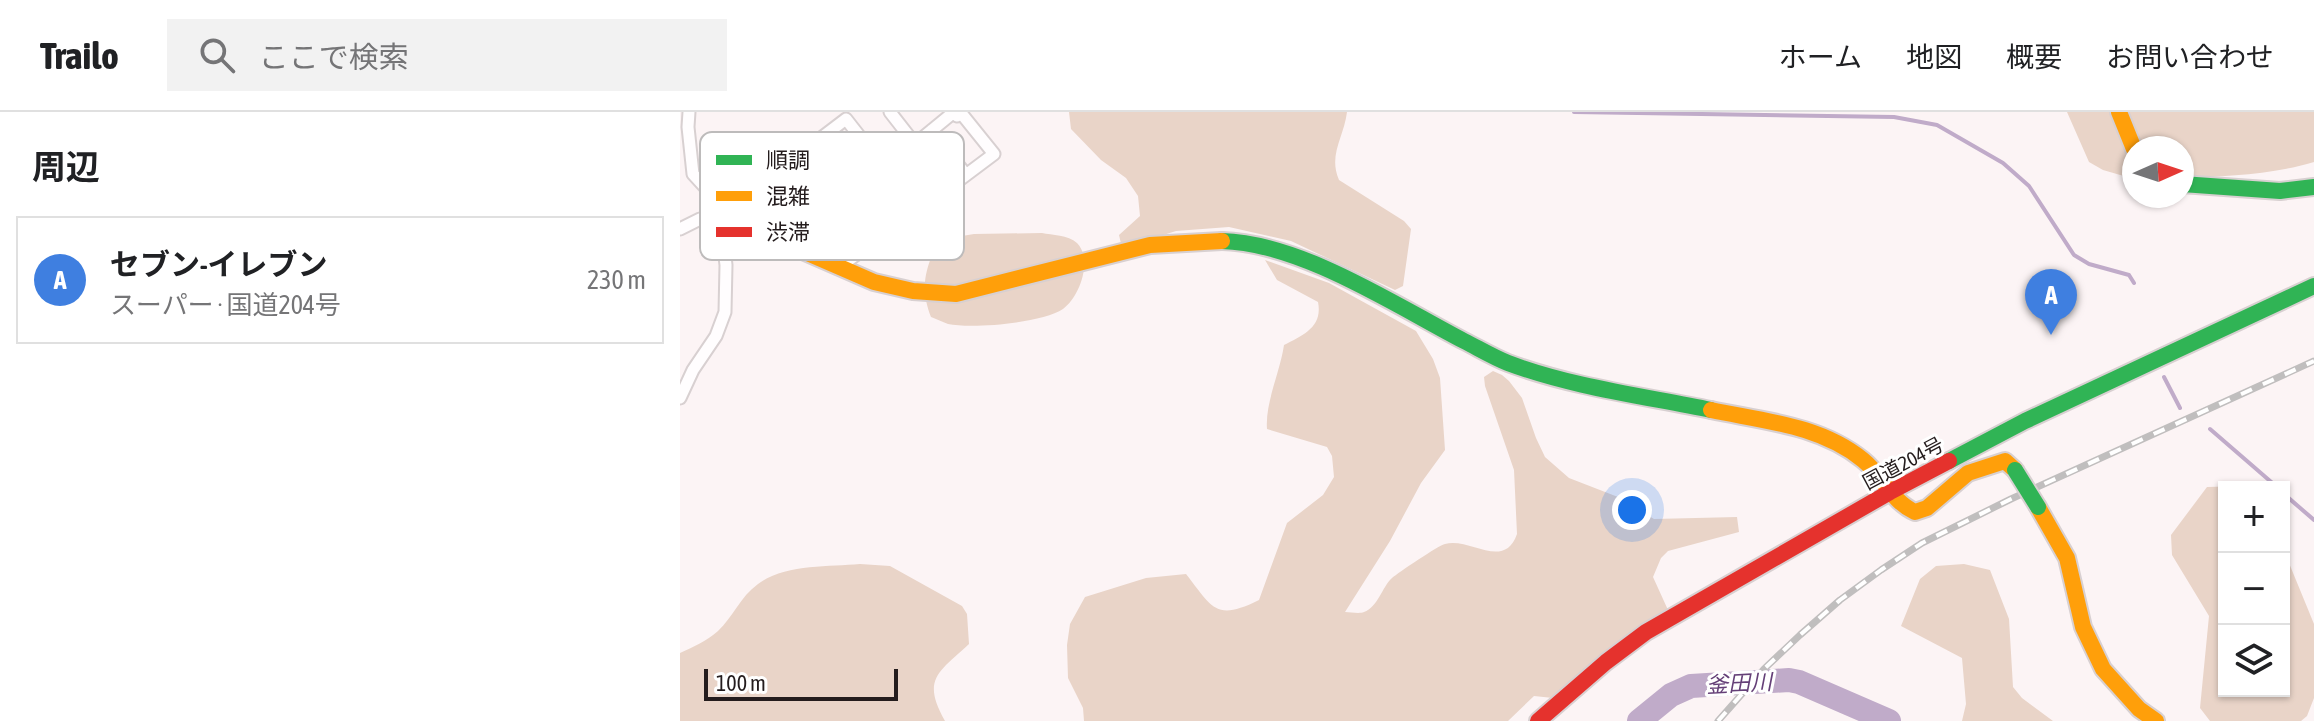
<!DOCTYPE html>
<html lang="ja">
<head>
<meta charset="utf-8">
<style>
  :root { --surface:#fff; --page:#f2f2f2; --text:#202124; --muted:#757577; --line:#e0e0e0; --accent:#b45309 }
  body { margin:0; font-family:"Asap Condensed","Noto Sans JP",sans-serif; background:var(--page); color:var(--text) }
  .controls { position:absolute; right:24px; bottom:24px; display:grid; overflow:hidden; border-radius:0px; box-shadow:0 2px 6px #0004 }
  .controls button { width:72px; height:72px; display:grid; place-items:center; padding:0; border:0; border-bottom:2px solid var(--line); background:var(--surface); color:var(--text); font:40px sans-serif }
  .compass { position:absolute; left:1442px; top:24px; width:72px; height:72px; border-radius:50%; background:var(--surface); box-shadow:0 2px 6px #0004; rotate:87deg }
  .scale { position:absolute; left:24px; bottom:20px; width:194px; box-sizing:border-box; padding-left:8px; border:4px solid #241c1d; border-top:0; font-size:22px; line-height:28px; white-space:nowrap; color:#241c1d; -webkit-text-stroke:6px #fff; paint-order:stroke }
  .you { position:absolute; left:952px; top:398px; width:28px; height:28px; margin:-20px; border:6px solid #fff; border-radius:50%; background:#1a73e8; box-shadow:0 0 0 12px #1a73e833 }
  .badge { display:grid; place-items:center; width:52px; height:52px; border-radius:50%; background:var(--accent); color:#fff; font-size:26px; font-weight:700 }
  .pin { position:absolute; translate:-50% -66px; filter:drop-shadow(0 2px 4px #0008) }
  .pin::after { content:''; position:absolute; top:42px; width:28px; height:24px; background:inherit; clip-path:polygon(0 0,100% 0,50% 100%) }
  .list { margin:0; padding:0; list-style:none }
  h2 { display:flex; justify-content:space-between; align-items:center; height:104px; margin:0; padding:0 32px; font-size:34px }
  h2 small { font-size:26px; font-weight:400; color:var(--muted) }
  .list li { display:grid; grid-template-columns:52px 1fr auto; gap:24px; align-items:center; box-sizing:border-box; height:128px; margin:0 16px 16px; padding:0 16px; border:2px solid var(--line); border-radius:0px }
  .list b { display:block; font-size:30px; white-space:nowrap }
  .list p { margin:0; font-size:26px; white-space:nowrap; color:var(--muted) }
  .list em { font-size:26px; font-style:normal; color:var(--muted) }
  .icon { flex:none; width:44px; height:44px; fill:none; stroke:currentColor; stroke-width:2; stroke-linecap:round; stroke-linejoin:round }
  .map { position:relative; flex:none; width:1634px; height:609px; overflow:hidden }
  header { display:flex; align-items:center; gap:48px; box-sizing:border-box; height:112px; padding:0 40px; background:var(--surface); border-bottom:2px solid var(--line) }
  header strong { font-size:38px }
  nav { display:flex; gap:44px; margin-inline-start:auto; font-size:28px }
  .search { width:560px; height:72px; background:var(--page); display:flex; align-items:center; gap:20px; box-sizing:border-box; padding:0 28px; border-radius:0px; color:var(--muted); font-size:30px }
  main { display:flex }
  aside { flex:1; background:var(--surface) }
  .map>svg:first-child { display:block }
  .green { fill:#e9d4c8 }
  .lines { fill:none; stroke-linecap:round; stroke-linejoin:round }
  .stream { stroke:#c0abc9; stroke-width:4 }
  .river { stroke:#c0abc9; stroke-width:24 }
  .street-casing { stroke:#d8d0d1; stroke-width:15 }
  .fast-casing { stroke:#d8d0d1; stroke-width:20 }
  .slow-casing { stroke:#d8d0d1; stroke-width:20 }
  .jam-casing { stroke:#d8d0d1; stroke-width:20 }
  .street { stroke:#fffdfe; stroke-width:11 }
  .fast { stroke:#30b455; stroke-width:16 }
  .slow { stroke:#ff9f0a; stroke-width:16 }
  .jam { stroke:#e5322d; stroke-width:16 }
  .rail-casing { stroke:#c0bebe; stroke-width:7 }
  .rail { stroke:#fff; stroke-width:4; stroke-dasharray:12; stroke-linecap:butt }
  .fast-bridge-casing { stroke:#d8d0d1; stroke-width:20; stroke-linecap:butt }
  .fast-bridge { stroke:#30b455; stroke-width:16 }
  .labels { text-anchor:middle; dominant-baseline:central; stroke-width:6; stroke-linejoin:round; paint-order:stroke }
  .street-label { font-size:20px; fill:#241c1d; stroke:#fff }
  .water-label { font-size:22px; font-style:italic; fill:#654078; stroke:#fff }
  .key { fill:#fff; stroke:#bdbbbb; stroke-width:2 }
  .key-label { font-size:22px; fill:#241c1d }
</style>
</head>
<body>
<header>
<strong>Trailo</strong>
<div class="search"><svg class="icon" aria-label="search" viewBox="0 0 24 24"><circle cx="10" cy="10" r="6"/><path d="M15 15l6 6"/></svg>ここで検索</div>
<nav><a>ホーム</a><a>地図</a><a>概要</a><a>お問い合わせ</a></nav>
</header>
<main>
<aside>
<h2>周辺<small></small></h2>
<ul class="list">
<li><span class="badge" style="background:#3f7fe0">A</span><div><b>セブン-イレブン</b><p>スーパー · 国道204号</p></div><em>230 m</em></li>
</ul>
</aside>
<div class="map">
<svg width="1634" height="609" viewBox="0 0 1634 609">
  <rect width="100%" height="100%" fill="#fcf4f5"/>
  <path class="green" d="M389,0H667C664,25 648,43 659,68L724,109L731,117L723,174L715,178L611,129L549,115L496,119L442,136L439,123L460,104L458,84L446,66L421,48L391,17Z
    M1387,0H1634V50C1591,63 1547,64 1502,66V36H1454V67L1423,58L1409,50Z
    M362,121C372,123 388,123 397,131C413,147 400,185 383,197C362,211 293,217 268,212C262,210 257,207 251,205C239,174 246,157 258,128L294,122Z
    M585,148L649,171L736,219L753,247L760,266L765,338L741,371L710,429L665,500C671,500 679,502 684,500C698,495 702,475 712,466C718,461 759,433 765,432C790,425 824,459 837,422L834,358L805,274L804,265L813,259L822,263L829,269L842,286L856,326L865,345L889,366L938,385L974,407L1057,405L1059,420L988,439L981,446L973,465L988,498L873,586L854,584L828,609H404L403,596L388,566L387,533L390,512L405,485L466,466L506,462C532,495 535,510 579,488L607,411L643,383L654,365L652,344L647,335L587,317C585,291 600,260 604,233C623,223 643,215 638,190L597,168Z
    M1564,374L1544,375V579H1604V439L1634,512V586L1627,604L1621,609H1530L1520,596L1529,504L1492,443L1491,423L1527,375Z
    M180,452L210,454L282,494L287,502L289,532C259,560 241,567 265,609H0V541C13,535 27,529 38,519C53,505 60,485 78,472C105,452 148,455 180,452Z
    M1284,452L1310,458L1329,507L1333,575L1342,586L1373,609H1282L1286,592L1282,546L1221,514L1240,467L1256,454Z"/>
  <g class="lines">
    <path class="stream" d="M894,0L1214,5L1257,13L1323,51L1349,74L1394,143L1409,152L1449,163L1454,171
      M1484,265L1500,296
      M1530,317L1597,375
      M1604,382L1634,408"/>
    <path class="river" d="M959,609L991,583L1011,574L1109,568L1119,570L1209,609"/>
    <g class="street-casing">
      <path id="street" d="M210,0L235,32L274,0
        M252,18L286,63
        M74,77L97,111L191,38
        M238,99L314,42L281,1L277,4L274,0
        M0,117L20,107L40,103L166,7L238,99L159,155
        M0,286L13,258L36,224L45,200L46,153L40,103L34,85L13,62L8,15L9,0"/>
    </g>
    <g class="fast-casing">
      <path id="fast" d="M1502,72L1600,79L1634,75
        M542,129C621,131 715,193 784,229C798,236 813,245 828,251C892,275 963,284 1031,298
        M1269,349L1345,309L1634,174"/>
    </g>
    <g class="slow-casing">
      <path id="slow" d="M1439,0L1454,37
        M40,103L194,170L233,179L276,182L470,133L542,129
        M1031,298C1083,309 1140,313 1183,348C1203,364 1211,389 1235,400L1247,396L1288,361L1325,349L1335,358
        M1358,395L1387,446L1403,515L1423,557L1459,597L1476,609"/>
    </g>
    <g class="jam-casing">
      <path id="jam" d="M858,609L926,550L966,520L1210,380L1269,349"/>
    </g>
    <use href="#street" class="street"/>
    <use href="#fast" class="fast"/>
    <use href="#slow" class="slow"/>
    <use href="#jam" class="jam"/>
    <g class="rail-casing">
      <path id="rail" d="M1038,609L1084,557L1120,523L1160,488L1201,458L1242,431L1331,387L1634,249"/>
    </g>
    <use href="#rail" class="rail"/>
    <g class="fast-bridge-casing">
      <path id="fast-bridge" d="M1335,358L1358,395"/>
    </g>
    <use href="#fast-bridge" class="fast-bridge"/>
  </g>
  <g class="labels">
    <g class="street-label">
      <text transform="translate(1223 351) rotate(-28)">国道204号</text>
    </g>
    <g class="water-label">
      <text transform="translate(1059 571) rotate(-3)">釜田川</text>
    </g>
  </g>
  <rect x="20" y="20" width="264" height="128" rx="12" class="key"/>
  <rect x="36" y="43" width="36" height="10" fill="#30b455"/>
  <rect x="36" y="79" width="36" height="10" fill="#ff9f0a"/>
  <rect x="36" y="115" width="36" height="10" fill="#e5322d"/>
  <g class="key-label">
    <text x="86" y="56">順調</text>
    <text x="86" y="92">混雑</text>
    <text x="86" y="128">渋滞</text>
  </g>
</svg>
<div class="controls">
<button>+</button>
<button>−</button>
<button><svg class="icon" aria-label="layers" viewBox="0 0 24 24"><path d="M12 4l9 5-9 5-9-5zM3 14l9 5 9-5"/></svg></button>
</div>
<svg class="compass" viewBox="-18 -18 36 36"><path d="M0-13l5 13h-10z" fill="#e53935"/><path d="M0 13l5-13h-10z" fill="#757577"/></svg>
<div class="scale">100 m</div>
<div class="you"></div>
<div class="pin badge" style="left:1371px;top:223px;background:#3f7fe0">A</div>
</div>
</main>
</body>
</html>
